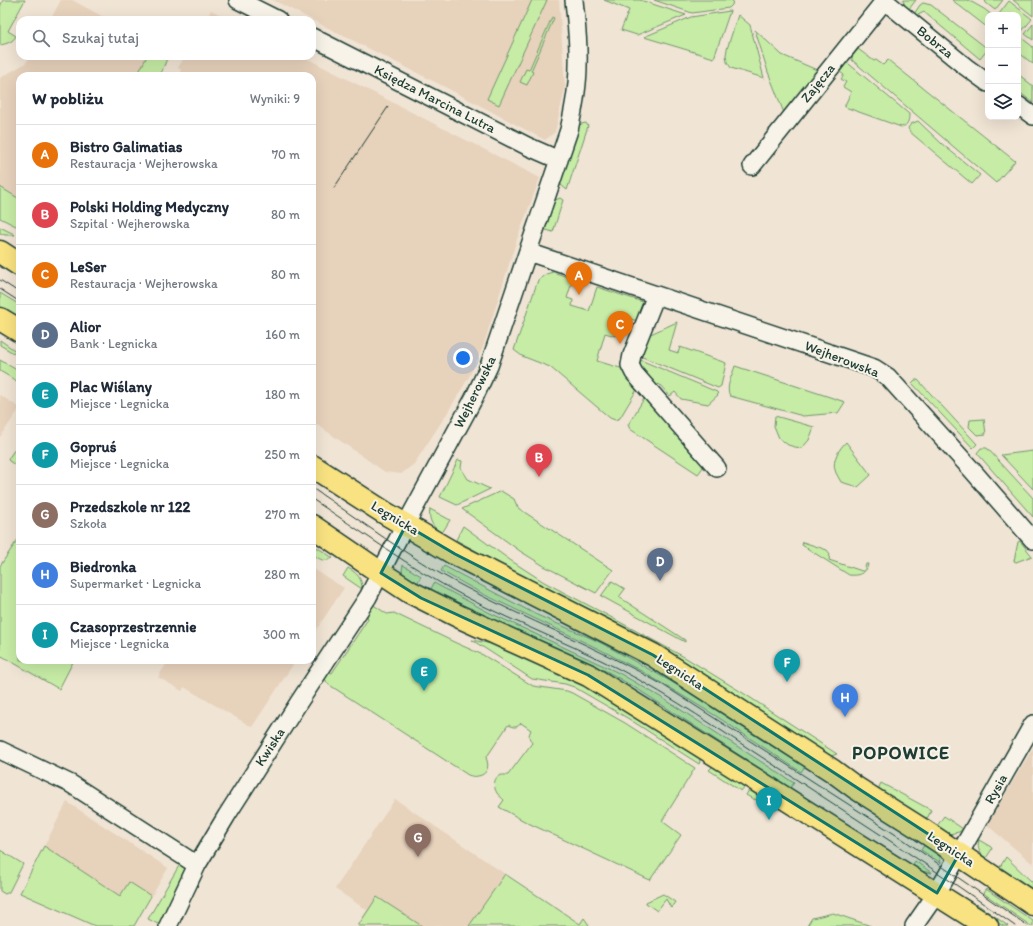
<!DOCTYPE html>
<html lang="pl">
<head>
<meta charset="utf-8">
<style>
  :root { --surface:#fff; --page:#f6f6f7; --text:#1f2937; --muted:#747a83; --line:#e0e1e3; --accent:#1f3d34 }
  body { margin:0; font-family:Itim,sans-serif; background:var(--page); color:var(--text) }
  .controls { position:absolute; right:12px; top:12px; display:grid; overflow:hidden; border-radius:8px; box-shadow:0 4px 16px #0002 }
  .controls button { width:36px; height:36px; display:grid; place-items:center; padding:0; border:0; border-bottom:1px solid var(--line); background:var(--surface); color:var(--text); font:20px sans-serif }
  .you { position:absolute; left:463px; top:358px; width:14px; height:14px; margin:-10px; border:3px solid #fff; border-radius:50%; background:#1a73e8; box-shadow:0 0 0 6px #1a73e833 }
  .badge { display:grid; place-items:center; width:26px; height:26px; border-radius:50%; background:var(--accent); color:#fff; font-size:13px; font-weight:700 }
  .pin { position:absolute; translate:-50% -33px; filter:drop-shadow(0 1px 2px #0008) }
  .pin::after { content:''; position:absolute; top:21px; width:14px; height:12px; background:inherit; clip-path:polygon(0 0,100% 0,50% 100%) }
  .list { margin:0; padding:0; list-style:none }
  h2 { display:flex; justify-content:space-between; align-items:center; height:52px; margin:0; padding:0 16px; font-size:17px }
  h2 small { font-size:13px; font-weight:400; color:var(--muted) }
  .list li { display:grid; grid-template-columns:26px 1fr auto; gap:12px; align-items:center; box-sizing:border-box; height:60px; padding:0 16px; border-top:1px solid var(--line) }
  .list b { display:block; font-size:15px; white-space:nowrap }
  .list p { margin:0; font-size:13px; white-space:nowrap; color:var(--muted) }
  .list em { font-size:13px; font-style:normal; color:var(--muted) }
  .icon { flex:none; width:22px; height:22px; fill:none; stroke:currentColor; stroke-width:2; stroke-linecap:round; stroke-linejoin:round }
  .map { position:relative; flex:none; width:1033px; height:926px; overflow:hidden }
  .search { position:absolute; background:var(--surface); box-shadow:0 4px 16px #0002; left:16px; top:16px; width:300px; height:44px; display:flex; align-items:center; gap:10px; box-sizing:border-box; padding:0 14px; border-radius:12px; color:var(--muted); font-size:15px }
  .panel { position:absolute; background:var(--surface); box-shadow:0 4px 16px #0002; left:16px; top:72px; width:300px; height:592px; border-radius:12px }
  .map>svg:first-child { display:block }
  .built { fill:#e7d2bc }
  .green { fill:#c7eca6; stroke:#73946d }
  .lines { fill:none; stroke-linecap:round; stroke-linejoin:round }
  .minor-casing { stroke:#1f3d34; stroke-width:20 }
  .major-casing { stroke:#1f3d34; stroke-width:25 }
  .minor { stroke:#f7f3e8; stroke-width:17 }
  .major { stroke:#f8e281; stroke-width:22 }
  .tram { stroke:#1f3d34; stroke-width:1 }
  .marked { fill:#0f766e; fill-opacity:0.2; stroke:#0f766e; stroke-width:3; stroke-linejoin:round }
  .labels { text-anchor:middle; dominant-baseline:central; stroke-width:4; stroke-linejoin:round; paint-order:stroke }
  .street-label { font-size:14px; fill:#1f3d34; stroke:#f7f3e8 }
  .district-label { font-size:18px; font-weight:bold; letter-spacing:1px; fill:#1f3d34; stroke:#f7f3e8 }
</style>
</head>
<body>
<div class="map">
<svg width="1033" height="926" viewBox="0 0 1033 926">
  <rect width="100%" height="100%" fill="#f0e4d4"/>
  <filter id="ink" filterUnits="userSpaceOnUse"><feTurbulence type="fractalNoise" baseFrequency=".025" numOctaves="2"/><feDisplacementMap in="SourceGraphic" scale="8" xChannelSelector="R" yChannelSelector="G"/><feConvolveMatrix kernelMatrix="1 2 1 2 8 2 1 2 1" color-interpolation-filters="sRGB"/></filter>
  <g filter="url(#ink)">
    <path class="built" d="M61,0H72L109,20H50Z
      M273,0H559L565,88L555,132L545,140L445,87Z
      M211,10L230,20H206Z
      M30,56H147L137,76H20V226L0,215V78L26,63Z
      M185,56H302L540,178L517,239L483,347L470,375L446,415L414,464L401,474L385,472L312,421V76H178L181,70L178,68Z
      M0,395L20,408L0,437Z
      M312,568L344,588L312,636Z
      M169,660H296L252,727L184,687L182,691L158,677Z
      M1033,748V864L987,825Z
      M395,799L505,874L469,926H357L367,910L335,889Z
      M67,802L168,868L134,926H95L20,893Z"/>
    <path class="green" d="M3,0H25L8,31L16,36C13,42 6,44 0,45V7Z
      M532,0H547L499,105L487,99Z
      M604,0H640L686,15L637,35L621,30L629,10Z
      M654,0H733L732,5L729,8L692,13Z
      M903,0H916L909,9L905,6Z
      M952,0H968L984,9L992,15H988V28Z
      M985,0H1003L995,10L986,3Z
      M1013,0H1033V16Z
      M1009,1L1032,19L1022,31L1018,28V15H1001L999,14Z
      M923,3L931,5L988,49L980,59L924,12L916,16L914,14L920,5Z
      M730,11L714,58L644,37L691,17Z
      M738,15L750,25L764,78L731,68L727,62L726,55L727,49Z
      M552,17L554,18L531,71L533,72L527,85L520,82L526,69L529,70Z
      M1033,24V40L1025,34Z
      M755,30L782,55L817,70L818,72L784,113L768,72Z
      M1018,35L1033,47V64L1018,52Z
      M858,49L874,61L876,60L883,65L888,60L1015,161L996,183L852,60V57Z
      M147,56H168L160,76H137Z
      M846,63L849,64L909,114C909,120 908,126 901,127L845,107V105L851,92L843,87L846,82L841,79L844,75L840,72Z
      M1018,74L1033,86V103L1018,91Z
      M918,121L942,144L980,175L972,184L910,132L908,128L911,124Z
      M586,123L588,126L567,190L561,185L560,179L576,129L581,124Z
      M0,187L18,198L20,200V228L0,218Z
      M560,198L563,200L553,232L543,229C547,218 548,201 560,198Z
      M0,227L14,234L15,235H5L0,233Z
      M553,272L573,279L567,298L573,300L572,306L589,311L597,287L646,303L640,322L622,316L615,336L605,333L597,361L627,370L637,386L636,391L620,418L615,420L610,418L550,367L522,356L514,350L538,280L546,274Z
      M0,293L20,305V321L0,309Z
      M677,322L669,350L678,353L680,347L726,363L721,386L718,388L640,356L644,337Z
      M0,340L20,354V357L0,345Z
      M638,359L703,386L717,392L718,395L708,404L681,399L675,392L670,396L659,384L654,388L636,367Z
      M0,360L20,372V383L0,371Z
      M735,366L845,402L838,413L803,416L730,396C725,387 732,376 735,366Z
      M915,380H918L977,444L973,448L912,383Z
      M645,397L707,462L698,474L630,429L628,425Z
      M775,416L814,427L809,440L802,448L795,447L788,445L779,438L774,426Z
      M984,419L986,434L977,435L969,427L970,420Z
      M20,442V468L9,461L8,459Z
      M846,442L871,475L858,487L841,482C839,478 836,474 835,470C832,460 839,449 846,442Z
      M981,448H987L1033,498V517L977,453Z
      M1033,451V489L1001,455Z
      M458,460L462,461L461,468L468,479L490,489L457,505L440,497Z
      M501,491L514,499L518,508L613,570L596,593L544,566L520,551L462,509Z
      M430,509L450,520L442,533C433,528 428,520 430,509Z
      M463,526L510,560L544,582L605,614L686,658L743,693L837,754L831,756L829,755L541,587L456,540Z
      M20,536V660H74L59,689L0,655V566Z
      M1020,541L1032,556L1016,562L1014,561L1018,542Z
      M803,542L827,550L830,554L829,560L862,571H864L866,564H868C867,574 857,576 849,575L802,545Z
      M312,544L333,558C323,563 320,559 312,554Z
      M403,565L421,576L417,584L403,574L402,570Z
      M444,566L537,615L593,639L605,645L672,682L720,711L805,766L801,772L716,716L643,672L601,650L483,594L441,571Z
      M348,568C357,573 362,578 362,589L343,576Z
      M612,581L625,589L619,597L685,640V642L601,596Z
      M434,583L488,612L619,673L664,699L794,783L790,788L639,690L610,673L544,642L447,600L430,591Z
      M372,604L387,614L394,613L398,615L456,643L483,655L533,686L567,691L572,693L625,723L695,768L662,821L681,835L650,880L526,822L499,807L504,800C502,798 499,796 497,793C493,787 493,776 502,775C502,775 508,775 508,775L532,743C529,738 528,736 531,730L521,723C517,728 514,728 508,725L486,758C490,766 487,775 478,776C474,777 471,776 468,775L328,684L325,679L326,673H332L368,619L366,613Z
      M472,640L497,645L594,689L699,755L700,761L699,764L629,719L574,687L565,684L532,679Z
      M713,766L746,785L741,791L709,770Z
      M881,783L931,810L928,817L925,818L879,789V787Z
      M749,790L767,802H766L753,799L746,795Z
      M944,816L963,829L959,832L949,834L937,826Z
      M979,840L991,847L992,849L986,858C979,853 977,848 979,840Z
      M925,844C933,849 941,853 941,863L921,850Z
      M44,846L120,896L129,882L151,896L134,926H95L20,893Z
      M0,850L23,864L9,892L5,894L0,891Z
      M1006,857L1033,883V889L1000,867Z
      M915,861L932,873L921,871L911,867Z
      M180,864L185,866L186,869L160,925L148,919Z
      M505,874L580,924L584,918L589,925L588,926H469Z
      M986,889L1033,921V926H1031L983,893Z
      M663,894L675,902L671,908L666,899L657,911L646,903V902Z
      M377,897L422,926H358Z
      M977,904L1008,926H1003L974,907Z
      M833,913L871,926H807L812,918Z"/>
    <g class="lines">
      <g class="minor-casing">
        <path id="minor" d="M238,0L278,20
          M882,0L885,1L966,67L988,83
          M312,37L527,146L559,160
          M1018,105L1033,116
          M752,166L885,0
          M528,252L874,368L888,377L972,470L1033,540
          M656,295L632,355L630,365L634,373L717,468
          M0,750L71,784L197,865
          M168,926L197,865L227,815L299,702L368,597L393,548L474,398L489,366L569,130C574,108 578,87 578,65C579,43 576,22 574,0
          M914,926L937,893L1033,724"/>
      </g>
      <g class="major-casing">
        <path id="major" d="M0,252L20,265
          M0,319L20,331
          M312,466L385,513L455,554L653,655L833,771L856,788L921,829L1033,904
          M312,526L381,573L410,592L460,617L588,675L775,792L987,926"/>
      </g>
      <use href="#minor" class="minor"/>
      <use href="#major" class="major"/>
      <path class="tram" d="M334,188L388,107
        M0,280L20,293
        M0,289L20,302
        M312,488C360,520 408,557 459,584C526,620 598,647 663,685L904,840L1028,926
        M312,499C361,531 409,567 462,595C520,626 583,648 641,681C691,709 739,743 788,774C864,824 941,873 1015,926"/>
    </g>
  </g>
  <path class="marked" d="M406,525L455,554L653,655L959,854L937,893L588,675L421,598L381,573Z"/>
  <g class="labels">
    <g class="street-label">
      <text transform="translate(935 42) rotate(39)">Bobrza</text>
      <text transform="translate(818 83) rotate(-51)">Zajęcza</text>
      <text transform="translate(435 99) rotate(27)">Księdza Marcina Lutra</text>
      <text transform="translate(842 359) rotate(21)">Wejherowska</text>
      <text transform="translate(475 392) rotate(-64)">Wejherowska</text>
      <text transform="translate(395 518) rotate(31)">Legnicka</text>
      <text transform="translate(680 672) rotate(33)">Legnicka</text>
      <text transform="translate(270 747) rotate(-57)">Kwiska</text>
      <text transform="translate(996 789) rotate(-61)">Rysia</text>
      <text transform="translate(951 849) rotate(33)">Legnicka</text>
    </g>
    <g class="district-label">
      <text x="901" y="753">POPOWICE</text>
    </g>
  </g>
</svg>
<div class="controls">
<button>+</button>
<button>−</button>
<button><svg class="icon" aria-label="layers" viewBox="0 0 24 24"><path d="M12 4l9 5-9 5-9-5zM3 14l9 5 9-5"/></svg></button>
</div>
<div class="you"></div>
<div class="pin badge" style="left:579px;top:295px;background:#e8710a">A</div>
<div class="pin badge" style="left:539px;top:477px;background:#e0444e">B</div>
<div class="pin badge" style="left:620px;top:344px;background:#e8710a">C</div>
<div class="pin badge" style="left:660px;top:581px;background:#5c6f8a">D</div>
<div class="pin badge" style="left:424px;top:691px;background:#0f9aa8">E</div>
<div class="pin badge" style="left:787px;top:682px;background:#0f9aa8">F</div>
<div class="pin badge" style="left:418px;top:857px;background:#8d6e63">G</div>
<div class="pin badge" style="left:845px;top:717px;background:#3f7fe0">H</div>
<div class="pin badge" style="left:769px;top:820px;background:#0f9aa8">I</div>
<div class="search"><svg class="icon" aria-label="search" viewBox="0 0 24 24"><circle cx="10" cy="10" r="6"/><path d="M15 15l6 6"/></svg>Szukaj tutaj</div>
<section class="panel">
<h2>W pobliżu<small>Wyniki: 9</small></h2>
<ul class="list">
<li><span class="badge" style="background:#e8710a">A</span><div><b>Bistro Galimatias</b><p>Restauracja · Wejherowska</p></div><em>70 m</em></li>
<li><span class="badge" style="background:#e0444e">B</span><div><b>Polski Holding Medyczny</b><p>Szpital · Wejherowska</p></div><em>80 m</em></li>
<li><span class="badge" style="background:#e8710a">C</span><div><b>LeSer</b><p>Restauracja · Wejherowska</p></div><em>80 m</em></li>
<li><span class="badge" style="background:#5c6f8a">D</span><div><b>Alior</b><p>Bank · Legnicka</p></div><em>160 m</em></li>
<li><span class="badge" style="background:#0f9aa8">E</span><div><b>Plac Wiślany</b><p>Miejsce · Legnicka</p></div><em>180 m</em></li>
<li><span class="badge" style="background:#0f9aa8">F</span><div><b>Gopruś</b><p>Miejsce · Legnicka</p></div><em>250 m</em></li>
<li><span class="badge" style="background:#8d6e63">G</span><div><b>Przedszkole nr 122</b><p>Szkoła</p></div><em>270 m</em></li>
<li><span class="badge" style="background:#3f7fe0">H</span><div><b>Biedronka</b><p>Supermarket · Legnicka</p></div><em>280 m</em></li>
<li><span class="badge" style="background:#0f9aa8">I</span><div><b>Czasoprzestrzennie</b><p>Miejsce · Legnicka</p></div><em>300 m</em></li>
</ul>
</section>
</div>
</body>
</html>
